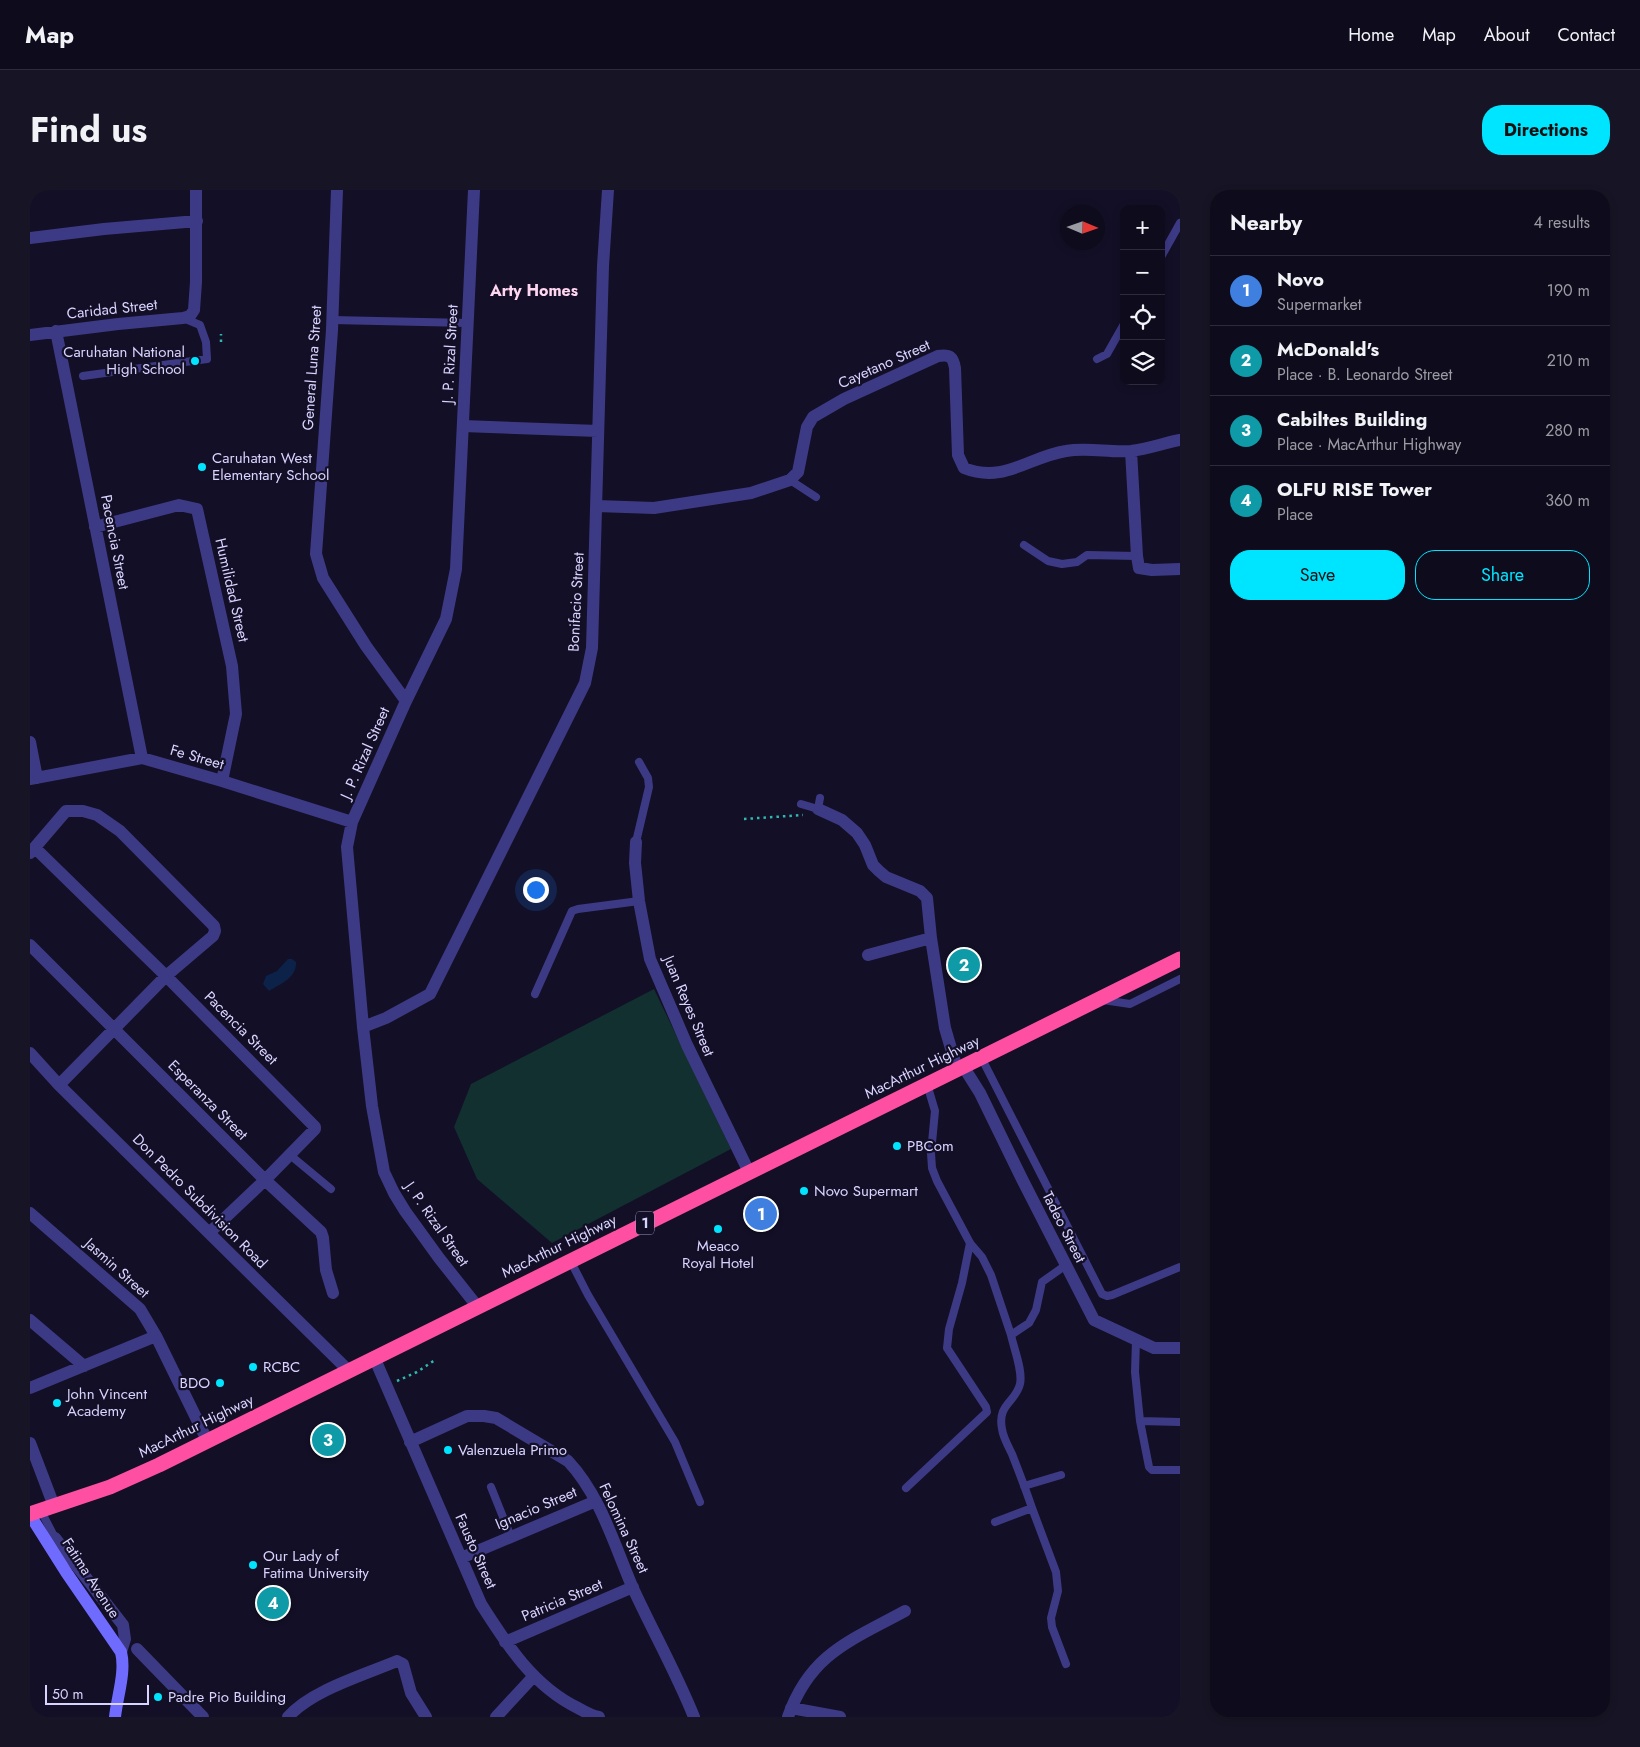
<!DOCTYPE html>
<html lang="en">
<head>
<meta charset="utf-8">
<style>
  :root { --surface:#0e0b1c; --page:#171425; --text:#f1f3f6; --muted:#9b9ba3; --line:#2e2b3b; --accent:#00e5ff }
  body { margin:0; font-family:Jost,sans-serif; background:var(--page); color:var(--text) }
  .controls { position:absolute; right:15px; top:15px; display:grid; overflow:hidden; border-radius:10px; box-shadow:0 2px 8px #0003 }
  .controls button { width:45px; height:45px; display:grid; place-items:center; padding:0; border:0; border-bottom:1px solid var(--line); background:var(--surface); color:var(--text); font:25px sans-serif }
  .compass { position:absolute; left:1030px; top:15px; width:45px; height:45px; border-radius:50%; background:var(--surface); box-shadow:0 2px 8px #0003; rotate:92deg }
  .scale { position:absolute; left:15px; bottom:12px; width:104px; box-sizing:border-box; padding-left:5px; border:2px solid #d9d4ff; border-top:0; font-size:14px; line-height:18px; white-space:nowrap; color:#d9d4ff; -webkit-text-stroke:4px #130f26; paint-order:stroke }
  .you { position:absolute; left:505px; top:699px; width:18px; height:18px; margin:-12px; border:4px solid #fff; border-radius:50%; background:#1a73e8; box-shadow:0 0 0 8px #1a73e833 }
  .badge { display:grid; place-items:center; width:32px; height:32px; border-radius:50%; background:var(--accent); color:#fff; font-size:16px; font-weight:700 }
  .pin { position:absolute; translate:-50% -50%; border:2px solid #fff; box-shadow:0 1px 5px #0006 }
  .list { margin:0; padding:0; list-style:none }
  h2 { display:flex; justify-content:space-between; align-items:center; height:65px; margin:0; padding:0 20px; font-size:21px }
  h2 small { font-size:16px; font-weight:400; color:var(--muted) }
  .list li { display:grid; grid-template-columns:32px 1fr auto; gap:15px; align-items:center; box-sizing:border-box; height:70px; padding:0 20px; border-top:1px solid var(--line) }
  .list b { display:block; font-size:19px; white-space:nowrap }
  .list p { margin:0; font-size:16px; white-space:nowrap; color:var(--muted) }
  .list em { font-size:16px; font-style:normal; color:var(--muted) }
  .actions { display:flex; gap:10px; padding:15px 20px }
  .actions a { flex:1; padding:11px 0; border:1px solid var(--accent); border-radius:20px; text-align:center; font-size:18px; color:var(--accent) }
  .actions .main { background:var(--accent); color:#111 }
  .icon { flex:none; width:28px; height:28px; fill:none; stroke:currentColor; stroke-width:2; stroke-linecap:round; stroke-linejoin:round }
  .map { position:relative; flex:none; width:1150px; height:1527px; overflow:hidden; border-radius:20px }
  header { display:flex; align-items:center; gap:30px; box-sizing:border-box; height:70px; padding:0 25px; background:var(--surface); border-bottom:1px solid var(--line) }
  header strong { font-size:24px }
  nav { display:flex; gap:28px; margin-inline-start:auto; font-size:18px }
  .intro { display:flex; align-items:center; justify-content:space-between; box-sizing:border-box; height:120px; padding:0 30px }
  h1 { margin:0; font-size:35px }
  .button { padding:12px 22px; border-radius:20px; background:var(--accent); color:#111; font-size:18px; font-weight:700 }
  main { display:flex; gap:30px; padding:0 30px }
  aside { flex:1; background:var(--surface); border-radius:20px; box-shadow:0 2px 8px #0003 }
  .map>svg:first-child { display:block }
  .green { fill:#12302f }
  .water { fill:#0c2248 }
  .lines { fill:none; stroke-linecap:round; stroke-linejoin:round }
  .path { stroke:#2fb8b0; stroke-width:2.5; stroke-dasharray:2.5 4; stroke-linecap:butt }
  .lane { stroke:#3d3a85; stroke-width:8 }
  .street { stroke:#3d3a85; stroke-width:12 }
  .secondary { stroke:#6f6bff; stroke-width:12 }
  .highway { stroke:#ff4fa3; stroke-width:15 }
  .poi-dot { fill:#00e5ff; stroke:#130f26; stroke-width:2 }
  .labels { text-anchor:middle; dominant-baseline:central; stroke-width:4.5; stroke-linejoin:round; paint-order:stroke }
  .shield { fill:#130f26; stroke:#9e99be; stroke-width:1 }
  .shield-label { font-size:14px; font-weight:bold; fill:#d9d4ff }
  .street-label { font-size:15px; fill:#d9d4ff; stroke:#130f26 }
  .poi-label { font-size:15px; fill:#d9d4ff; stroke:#130f26; text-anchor:start }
  .neighbourhood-label { font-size:16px; font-weight:bold; fill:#ffd6f0; stroke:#130f26 }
</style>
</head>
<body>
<header>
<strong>Map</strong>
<nav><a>Home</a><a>Map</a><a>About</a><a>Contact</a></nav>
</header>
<div class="intro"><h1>Find us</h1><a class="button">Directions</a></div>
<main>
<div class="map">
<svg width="1150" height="1527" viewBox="0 0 1150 1527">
  <rect width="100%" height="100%" fill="#130f26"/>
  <path class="green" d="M624,799L701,959L522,1053L447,989L424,937L441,894Z"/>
  <path class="water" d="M258,769H262L266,772C267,788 250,794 239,801L233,794L236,786L247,781Z"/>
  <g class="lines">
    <path class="path" d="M282,141H291
      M191,152V144
      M714,629L773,625
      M367,1191L387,1182L405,1170"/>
    <path class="lane" d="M1131,67L1150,33
      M302,130L438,133
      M1067,169L1077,164L1094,134
      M53,186L177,169L176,152L170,135L153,128
      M760,290L786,307
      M994,355L1018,371L1032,374L1047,372L1057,365L1107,366
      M771,614L788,619L790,608
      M606,652L619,597L618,588L609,572
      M505,804L542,721L548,719L609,711
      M1073,810L1100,814L1150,789
      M951,867L1072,1104L1077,1106L1082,1105L1150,1077
      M897,894L905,921L901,963L902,978L907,991L940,1053L952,1067L961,1085L981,1145
      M260,965L301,999
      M540,1070L558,1105L645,1252L670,1312
      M1106,1150L1105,1182L1110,1231L1150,1232
      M1110,1231L1119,1277L1122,1280H1150
      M994,1296L1031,1285
      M461,1297L481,1347
      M876,1298L957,1222L956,1217L917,1158L919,1139L932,1093L940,1053
      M1002,1318C996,1300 989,1282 982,1264C978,1256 973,1247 972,1239C967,1214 986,1212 990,1194C993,1181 984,1159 981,1145L999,1133L1006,1120L1012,1092L1036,1075
      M11,1321L25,1348
      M965,1332L1002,1318L1026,1382L1028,1401L1021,1428L1022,1437L1036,1474"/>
    <path class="street" d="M307,0L302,140L286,364L293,388L336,456L376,511
      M444,0L426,379L416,429L376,511L322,632L317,657L333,837L342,916L354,982L364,1003L375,1021L409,1068L447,1116
      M0,48L74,39L167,31
      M26,141L112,568
      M0,145L88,134L153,128L160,126L164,120L166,92V0
      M433,236L568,241
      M1101,261L1107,366L1109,378L1122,380L1150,379
      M567,316L624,318L721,303L760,290L768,282L777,237L783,227L814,209L908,166C920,164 923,167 925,178L928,265L934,278C974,294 998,267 1036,261C1058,257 1080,263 1101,261C1118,259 1134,253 1150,250
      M65,337L149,315L167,319L202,476L206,524L192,591
      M0,552L7,588
      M0,589L112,568L192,591L322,632
      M788,619L812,630L827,643L835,655L843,675L849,681L856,687L890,701L897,708L901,748L915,838L927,879
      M606,652L605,673L609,711L620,769L657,855L719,982
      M5,658L136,786L285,937V939L235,990L179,1043
      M0,663L36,621H53L67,625L90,641L184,736L185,741L183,746L136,786L29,895
      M0,755L235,990L291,1042L293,1048L296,1080L303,1103
      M838,765L901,748
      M333,837L356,828L400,804L555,493L562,458L573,76L578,0
      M0,863L29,895L318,1180
      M933,876L950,903L992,989L1064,1130L1124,1158H1150
      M0,1023L110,1119L126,1146L177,1250
      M0,1130L54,1176
      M344,1167L451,1414C477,1455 503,1496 548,1518C555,1522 562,1526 569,1527
      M0,1198L126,1146
      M380,1252L437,1226H454L466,1228L538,1271C570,1305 584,1354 602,1396C622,1440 646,1482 664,1527
      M0,1253L24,1316
      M25,1348L93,1435L95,1449L91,1462
      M431,1368L566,1311
      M475,1452L603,1397
      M107,1459L173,1527
      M761,1518L810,1527
      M258,1527C282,1500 334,1485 367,1471L373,1474L381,1503L396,1527
      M466,1527L503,1487
      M758,1527C780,1464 820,1451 875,1421"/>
    <path class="secondary" d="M0,1325L36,1382L91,1462C96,1482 87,1507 85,1527"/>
    <path class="highway" d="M0,1324L80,1297L129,1275L1150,769"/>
  </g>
  <g class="poi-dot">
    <circle cx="165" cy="171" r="5"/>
    <circle cx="172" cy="277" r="5"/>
    <circle cx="867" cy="956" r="5"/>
    <circle cx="774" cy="1001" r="5"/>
    <circle cx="688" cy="1039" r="5"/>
    <circle cx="223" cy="1177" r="5"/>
    <circle cx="190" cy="1193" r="5"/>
    <circle cx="27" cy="1213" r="5"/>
    <circle cx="418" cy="1260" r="5"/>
    <circle cx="223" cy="1375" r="5"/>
    <circle cx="128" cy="1507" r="5"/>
  </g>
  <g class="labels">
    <rect class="shield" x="606" y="1021.5" width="18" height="23" rx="4"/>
    <g class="shield-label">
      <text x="615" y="1033">1</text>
    </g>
    <g class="street-label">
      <text transform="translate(82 119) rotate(-6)">Caridad Street</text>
      <text transform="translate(420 164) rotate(-87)">J. P. Rizal Street</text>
      <text transform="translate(854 174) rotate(-24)">Cayetano Street</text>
      <text transform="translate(282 178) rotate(-86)">General Luna Street</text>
      <text transform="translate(85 352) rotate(79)">Pacencia Street</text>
      <text transform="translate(202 400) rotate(77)">Humilidad Street</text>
      <text transform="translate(546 412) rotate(-87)">Bonifacio Street</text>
      <text transform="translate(335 563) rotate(-66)">J. P. Rizal Street</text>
      <text transform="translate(167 567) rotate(16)">Fe Street</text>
      <text transform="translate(659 816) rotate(67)">Juan Reyes Street</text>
      <text transform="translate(211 838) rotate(45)">Pacencia Street</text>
      <text transform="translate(892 877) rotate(-26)">MacArthur Highway</text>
      <text transform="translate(178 910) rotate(45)">Esperanza Street</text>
      <text transform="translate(170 1011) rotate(45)">Don Pedro Subdivision Road</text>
      <text transform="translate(407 1034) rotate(55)">J. P. Rizal Street</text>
      <text transform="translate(1034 1037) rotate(63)">Tadeo Street</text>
      <text transform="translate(529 1056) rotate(-26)">MacArthur Highway</text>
      <text transform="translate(87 1078) rotate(42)">Jasmin Street</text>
      <text transform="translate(166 1236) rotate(-26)">MacArthur Highway</text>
      <text transform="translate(506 1318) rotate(-23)">Ignacio Street</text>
      <text transform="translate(594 1338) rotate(65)">Felomina Street</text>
      <text transform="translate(446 1361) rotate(66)">Fausto Street</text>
      <text transform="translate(61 1388) rotate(57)">Fatima Avenue</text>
      <text transform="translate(532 1410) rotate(-23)">Patricia Street</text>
    </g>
    <g class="poi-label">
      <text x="155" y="162" text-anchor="end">Caruhatan National<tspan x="155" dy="17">High School</tspan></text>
      <text x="182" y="268">Caruhatan West<tspan x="182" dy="17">Elementary School</tspan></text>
      <text x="877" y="956">PBCom</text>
      <text x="784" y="1001">Novo Supermart</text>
      <text x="688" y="1056" text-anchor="middle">Meaco<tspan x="688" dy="17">Royal Hotel</tspan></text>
      <text x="233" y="1177">RCBC</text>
      <text x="180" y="1193" text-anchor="end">BDO</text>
      <text x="37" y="1204">John Vincent<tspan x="37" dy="17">Academy</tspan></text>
      <text x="428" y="1260">Valenzuela Primo</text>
      <text x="233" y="1366">Our Lady of<tspan x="233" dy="17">Fatima University</tspan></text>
      <text x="138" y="1507">Padre Pio Building</text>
    </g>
    <g class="neighbourhood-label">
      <text x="504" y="100">Arty Homes</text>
    </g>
  </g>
</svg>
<div class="controls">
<button>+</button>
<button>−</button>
<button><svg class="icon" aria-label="locate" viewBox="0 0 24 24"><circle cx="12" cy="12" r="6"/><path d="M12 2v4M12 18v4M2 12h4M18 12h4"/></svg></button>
<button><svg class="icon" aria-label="layers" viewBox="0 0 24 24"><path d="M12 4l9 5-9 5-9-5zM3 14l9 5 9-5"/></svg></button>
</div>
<svg class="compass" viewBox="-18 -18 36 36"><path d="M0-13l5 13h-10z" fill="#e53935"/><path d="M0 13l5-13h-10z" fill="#9b9ba3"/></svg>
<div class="scale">50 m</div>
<div class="you"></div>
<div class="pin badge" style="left:731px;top:1024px;background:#3f7fe0">1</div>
<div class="pin badge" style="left:934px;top:775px;background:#0f9aa8">2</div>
<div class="pin badge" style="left:298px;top:1250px;background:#0f9aa8">3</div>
<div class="pin badge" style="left:243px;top:1413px;background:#0f9aa8">4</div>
</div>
<aside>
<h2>Nearby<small>4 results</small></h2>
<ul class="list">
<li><span class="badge" style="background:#3f7fe0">1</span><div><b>Novo</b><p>Supermarket</p></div><em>190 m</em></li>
<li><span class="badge" style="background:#0f9aa8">2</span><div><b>McDonald's</b><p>Place · B. Leonardo Street</p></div><em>210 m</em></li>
<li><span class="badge" style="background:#0f9aa8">3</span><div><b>Cabiltes Building</b><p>Place · MacArthur Highway</p></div><em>280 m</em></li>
<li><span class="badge" style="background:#0f9aa8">4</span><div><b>OLFU RISE Tower</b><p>Place</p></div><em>360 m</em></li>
</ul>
<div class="actions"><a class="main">Save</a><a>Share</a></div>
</aside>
</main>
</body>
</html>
